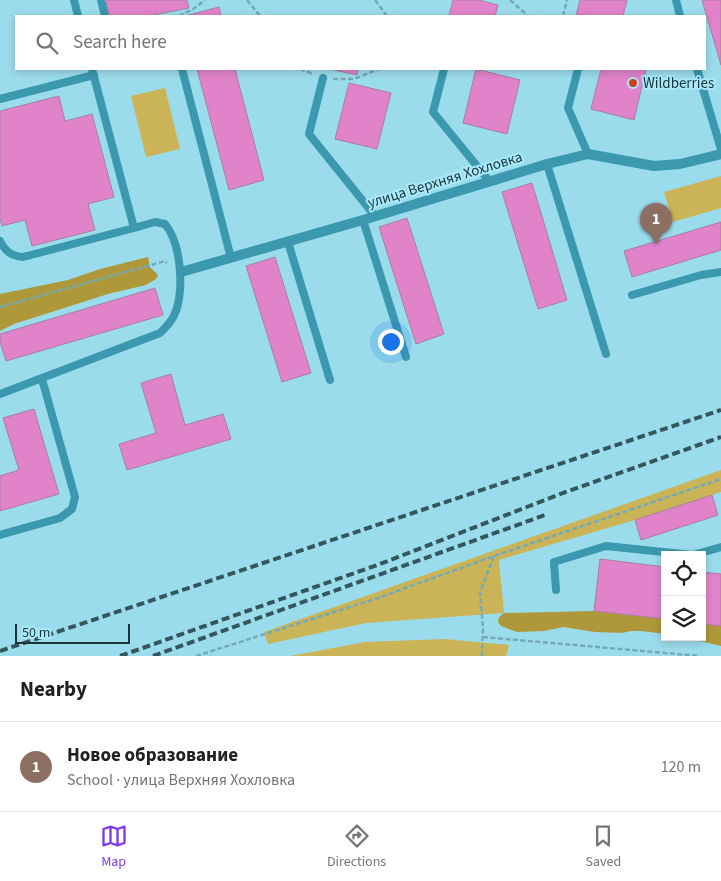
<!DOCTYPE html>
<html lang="en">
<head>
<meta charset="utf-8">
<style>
  :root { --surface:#fff; --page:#f2f2f2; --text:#202124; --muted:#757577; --line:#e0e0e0; --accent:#7c3aed }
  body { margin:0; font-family:"Source Sans 3",sans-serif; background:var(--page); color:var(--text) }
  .controls { position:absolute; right:15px; bottom:15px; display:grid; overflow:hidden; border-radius:0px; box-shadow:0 2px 8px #0003 }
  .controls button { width:45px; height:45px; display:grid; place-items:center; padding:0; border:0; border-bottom:1px solid var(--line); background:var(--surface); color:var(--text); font:25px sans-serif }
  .scale { position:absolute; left:15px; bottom:12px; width:115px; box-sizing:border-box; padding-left:5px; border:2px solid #19343b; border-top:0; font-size:14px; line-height:18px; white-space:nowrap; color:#19343b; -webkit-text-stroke:4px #a8e9fa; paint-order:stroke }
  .you { position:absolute; left:390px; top:341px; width:18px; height:18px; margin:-12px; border:4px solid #fff; border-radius:50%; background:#1a73e8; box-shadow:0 0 0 8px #1a73e833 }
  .badge { display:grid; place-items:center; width:32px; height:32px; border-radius:50%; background:var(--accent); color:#fff; font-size:16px; font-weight:700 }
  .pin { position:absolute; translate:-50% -41px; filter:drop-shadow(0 1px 2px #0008) }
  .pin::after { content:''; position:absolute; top:26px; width:18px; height:15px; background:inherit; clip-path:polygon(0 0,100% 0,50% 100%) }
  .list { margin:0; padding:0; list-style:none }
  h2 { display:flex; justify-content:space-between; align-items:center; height:65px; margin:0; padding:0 20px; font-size:21px }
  h2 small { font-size:16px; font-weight:400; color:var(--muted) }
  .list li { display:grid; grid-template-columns:32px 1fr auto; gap:15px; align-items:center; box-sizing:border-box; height:90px; padding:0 20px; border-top:1px solid var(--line) }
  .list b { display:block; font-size:19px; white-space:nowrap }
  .list p { margin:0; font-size:16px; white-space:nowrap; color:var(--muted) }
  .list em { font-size:16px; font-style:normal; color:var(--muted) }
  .icon { flex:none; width:28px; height:28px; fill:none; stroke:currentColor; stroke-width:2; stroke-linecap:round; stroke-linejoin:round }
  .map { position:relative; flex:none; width:721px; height:656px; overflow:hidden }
  .search { position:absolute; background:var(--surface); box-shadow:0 2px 8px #0003; left:15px; right:15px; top:15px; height:55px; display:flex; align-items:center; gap:12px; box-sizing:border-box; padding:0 18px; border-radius:0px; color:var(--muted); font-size:19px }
  .sheet { height:155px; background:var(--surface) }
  nav { display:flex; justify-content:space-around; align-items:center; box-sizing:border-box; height:70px; border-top:1px solid var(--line); background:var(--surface); font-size:14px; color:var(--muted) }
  nav a { display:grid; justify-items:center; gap:2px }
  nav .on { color:var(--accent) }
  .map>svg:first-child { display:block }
  .green { fill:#cbb457 }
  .forest { fill:#ae983a }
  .building { fill:#e083cb; stroke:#a97e9e }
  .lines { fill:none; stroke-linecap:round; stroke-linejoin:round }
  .path { stroke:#74a9b6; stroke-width:2.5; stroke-dasharray:5 2.5; stroke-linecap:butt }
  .lane { stroke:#3b98ae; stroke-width:8 }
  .street { stroke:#3b98ae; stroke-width:10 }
  .rail { stroke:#33565f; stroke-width:4; stroke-dasharray:8 4; stroke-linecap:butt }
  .poi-dot { fill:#ca411a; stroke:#a8e9fa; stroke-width:2 }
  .labels { text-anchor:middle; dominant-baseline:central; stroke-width:4; stroke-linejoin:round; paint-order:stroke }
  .poi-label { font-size:15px; fill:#19343b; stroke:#a8e9fa; text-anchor:start }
  .street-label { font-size:15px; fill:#19343b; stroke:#a8e9fa }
</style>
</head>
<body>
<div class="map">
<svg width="721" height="656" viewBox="0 0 721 656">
  <rect width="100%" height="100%" fill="#9bdcec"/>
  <path class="green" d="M165,88L180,149L146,157L131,96Z
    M721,176V208L673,222L664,192Z
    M721,470V492L635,520L499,560L504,613L366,623L268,644L264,632Z
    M445,639L509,645L506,656H290L365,642Z"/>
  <path class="forest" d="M148,257L150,267L158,275L156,279L146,285L108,294L14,324L0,331V294L68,280L100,269Z
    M594,611L665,619V634L641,631H631L622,633L595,632L563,627L544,631L517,632L501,626L498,622L499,617L504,613Z
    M702,624L721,626V646L684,637H702Z"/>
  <path class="building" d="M106,0H187L189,8L148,16H109Z
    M453,0H479L498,5L495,16H449Z
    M580,0H627L623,16H576Z
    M702,0H721V65Z
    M219,7L221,16H185Z
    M197,69H235L264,180L229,190Z
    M330,69H358L357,75Z
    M476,69L520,80L507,134L463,123Z
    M601,69H646L634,120L591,109Z
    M349,83L391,93L377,149L335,139Z
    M59,96L65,121L92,114L114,197L88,204L95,230L32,246L25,220L2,226L0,219V111Z
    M532,183L567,300L538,309L502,192Z
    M407,218L444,334L416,344L379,227Z
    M721,222V250L632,277L624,251Z
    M275,257L311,373L282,382L246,266Z
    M155,288L163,315L6,361L0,342V334Z
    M171,374L185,425L223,414L231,439L127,470L119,444L156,433L141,383Z
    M34,409L59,494L0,511V476L19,470L3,418Z
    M712,495L718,515L641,540L635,520Z
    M600,559L665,567V619L594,611Z
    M702,572L721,574V626L702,624Z"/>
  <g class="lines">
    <path class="path" d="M247,0L260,16
      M375,0L387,16
      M510,0L528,16
      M179,16L193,9L205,0
      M563,16L567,0
      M300,69L313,74
      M333,79H354L379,69
      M0,307L165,261L167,263
      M483,637L700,656
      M196,656L378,598L494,556L721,479
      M482,656L483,628L480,592L494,556"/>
    <path class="lane" d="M74,0L78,16
      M101,0L105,16
      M676,0L680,16
      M182,69L231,258
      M444,69L433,112L490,182
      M578,69L568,108L588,154
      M697,69L721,149
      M323,78L309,134L375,216
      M0,99L94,75
      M547,164L606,354
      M363,220L406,357
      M0,241C5,251 11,256 23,257L134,228L92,69
      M288,242L330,380
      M632,295L701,275L721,272
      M0,394L160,333C167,326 173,320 176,311C184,287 181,243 165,224L155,222L134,228
      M0,535L60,518L72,509L75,497L42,379
      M693,555L721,547
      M556,590L554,562L606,546L692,555"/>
    <path class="street" d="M181,272L363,220L547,164L588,154L654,166L680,164L721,154"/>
    <path class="rail" d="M0,651L721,410
      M120,656L380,564L563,493L721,437
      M153,656L545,515"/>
  </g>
  <circle class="poi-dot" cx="633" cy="83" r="5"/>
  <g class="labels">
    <g class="poi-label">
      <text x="643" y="83">Wildberries</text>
    </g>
    <g class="street-label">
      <text transform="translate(445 180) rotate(-17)">улица Верхняя Хохловка</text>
    </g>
  </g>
</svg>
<div class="controls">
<button><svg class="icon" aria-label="locate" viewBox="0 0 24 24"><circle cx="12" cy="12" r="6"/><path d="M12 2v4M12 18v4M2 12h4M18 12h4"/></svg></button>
<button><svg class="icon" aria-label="layers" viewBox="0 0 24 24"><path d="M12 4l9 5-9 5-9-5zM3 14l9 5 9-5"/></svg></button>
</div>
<div class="scale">50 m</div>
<div class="you"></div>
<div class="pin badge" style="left:656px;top:244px;background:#8d6e63">1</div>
<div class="search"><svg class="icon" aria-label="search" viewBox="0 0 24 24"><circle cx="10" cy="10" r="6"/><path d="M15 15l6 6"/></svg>Search here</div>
</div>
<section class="sheet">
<h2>Nearby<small></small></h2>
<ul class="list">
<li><span class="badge" style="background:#8d6e63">1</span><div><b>Новое образование</b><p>School · улица Верхняя Хохловка</p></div><em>120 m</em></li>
</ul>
</section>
<nav>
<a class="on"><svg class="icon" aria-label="map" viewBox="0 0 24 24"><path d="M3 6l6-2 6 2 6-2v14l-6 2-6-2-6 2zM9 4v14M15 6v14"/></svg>Map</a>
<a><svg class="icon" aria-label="directions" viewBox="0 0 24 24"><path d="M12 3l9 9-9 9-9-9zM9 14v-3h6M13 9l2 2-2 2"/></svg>Directions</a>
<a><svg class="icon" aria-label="saved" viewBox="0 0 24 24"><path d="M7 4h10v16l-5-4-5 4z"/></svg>Saved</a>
</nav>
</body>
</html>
